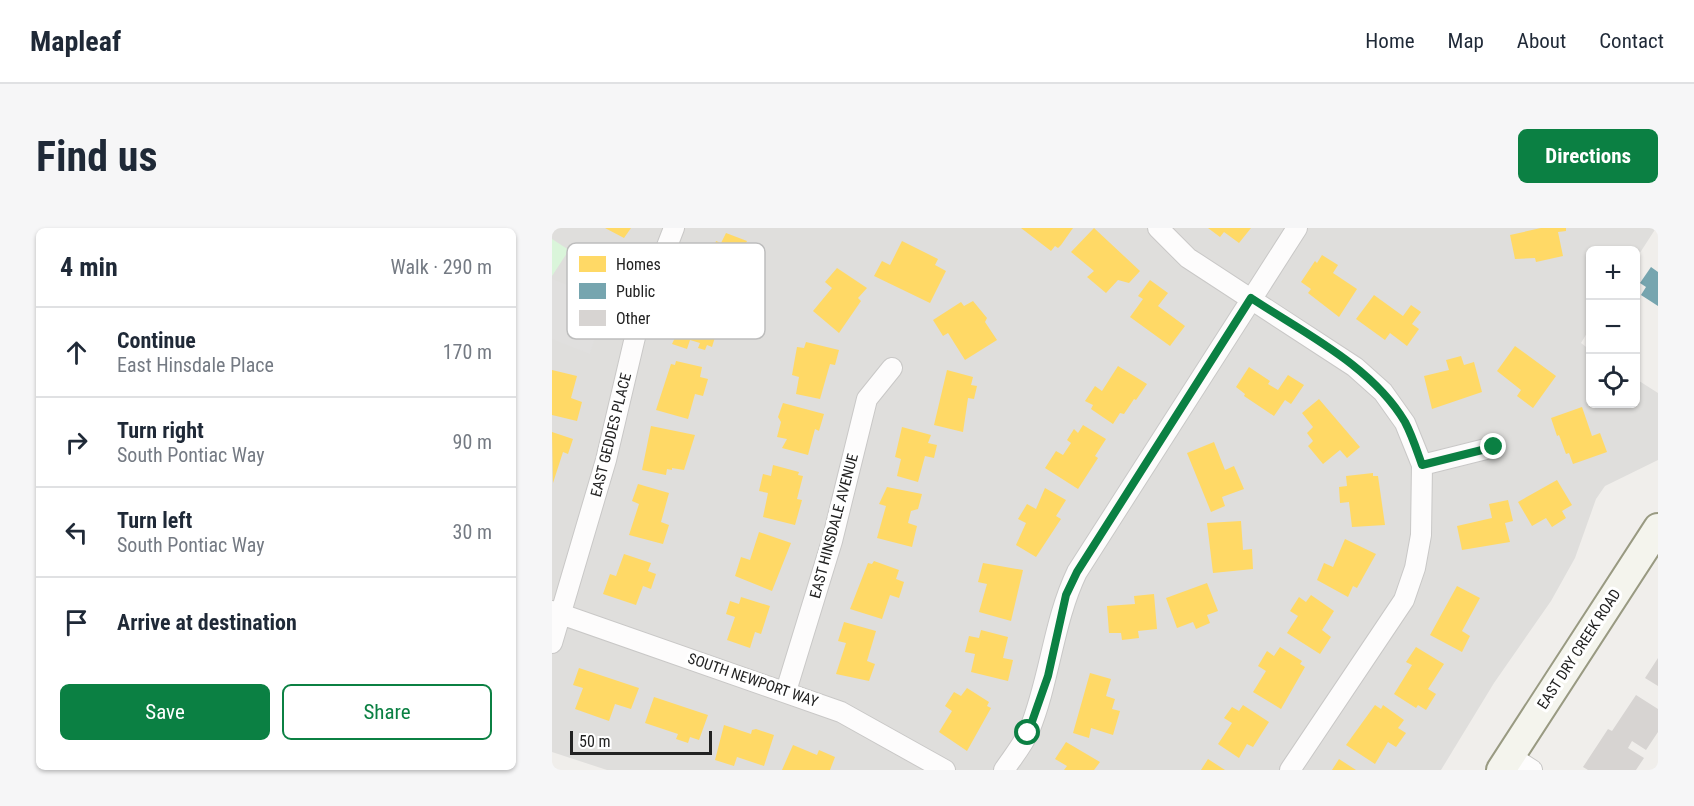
<!DOCTYPE html>
<html lang="en">
<head>
<meta charset="utf-8">
<style>
  :root { --surface:#fff; --page:#f6f6f7; --text:#1f2937; --muted:#747a83; --line:#e0e1e3; --accent:#0b8043 }
  body { margin:0; font-family:"Roboto Condensed",sans-serif; background:var(--page); color:var(--text) }
  .controls { position:absolute; right:18px; top:18px; display:grid; overflow:hidden; border-radius:9px; box-shadow:0 2px 4px #0004 }
  .controls button { width:54px; height:54px; display:grid; place-items:center; padding:0; border:0; border-bottom:2px solid var(--line); background:var(--surface); color:var(--text); font:30px sans-serif }
  .scale { position:absolute; left:18px; bottom:15px; width:142px; box-sizing:border-box; padding-left:6px; border:3px solid #222; border-top:0; font-size:16px; line-height:21px; white-space:nowrap; color:#222; -webkit-text-stroke:4px #fff; paint-order:stroke }
  .stop { position:absolute; width:18px; height:18px; margin:-14px; border:4px solid #0b8043; border-radius:50%; background:#fff }
  .stop.end { background:#0b8043; border-color:#fff; box-shadow:0 2px 6px #0008 }
  .list { margin:0; padding:0; list-style:none }
  h2 { display:flex; justify-content:space-between; align-items:center; height:78px; margin:0; padding:0 24px; font-size:26px }
  h2 small { font-size:20px; font-weight:400; color:var(--muted) }
  .list li { display:grid; grid-template-columns:39px 1fr auto; gap:18px; align-items:center; box-sizing:border-box; height:90px; padding:0 24px; border-top:2px solid var(--line) }
  .list b { display:block; font-size:22px; white-space:nowrap }
  .list p { margin:0; font-size:20px; white-space:nowrap; color:var(--muted) }
  .list em { font-size:20px; font-style:normal; color:var(--muted) }
  .actions { display:flex; gap:12px; padding:18px 24px }
  .actions a { flex:1; padding:14px 0; border:2px solid var(--accent); border-radius:9px; text-align:center; font-size:21px; color:var(--accent) }
  .actions .main { background:var(--accent); color:#fff }
  .icon { flex:none; width:33px; height:33px; fill:none; stroke:currentColor; stroke-width:2; stroke-linecap:round; stroke-linejoin:round }
  .map { position:relative; flex:none; width:1106px; height:542px; overflow:hidden; border-radius:9px }
  header { display:flex; align-items:center; gap:36px; box-sizing:border-box; height:84px; padding:0 30px; background:var(--surface); border-bottom:2px solid var(--line) }
  header strong { font-size:28px }
  nav { display:flex; gap:33px; margin-inline-start:auto; font-size:21px }
  .intro { display:flex; align-items:center; justify-content:space-between; box-sizing:border-box; height:144px; padding:0 36px }
  h1 { margin:0; font-size:42px }
  .button { padding:15px 27px; border-radius:9px; background:var(--accent); color:#fff; font-size:21px; font-weight:700 }
  main { display:flex; gap:36px; padding:0 36px }
  aside { flex:1; background:var(--surface); border-radius:9px; box-shadow:0 2px 4px #0004 }
  .map>svg:first-child { display:block }
  .residential { fill:#dfdedc }
  .park { fill:#daf5da }
  .parking { fill:#e0dfde }
  .homes { fill:#ffd966 }
  .public { fill:#76a5af }
  .building { fill:#d7d4d2 }
  .lines { fill:none; stroke-linecap:round; stroke-linejoin:round }
  .minor-casing { stroke:#c9c8c7; stroke-width:22 }
  .secondary-casing { stroke:#999a82; stroke-width:32 }
  .minor { stroke:#fdfcfc; stroke-width:20 }
  .secondary { stroke:#f4f4ed; stroke-width:28 }
  .route { stroke:#0b8043; stroke-width:8 }
  .labels { text-anchor:middle; dominant-baseline:central; stroke-width:6; stroke-linejoin:round; paint-order:stroke }
  .street-label { font-size:15px; fill:#222; stroke:#fff }
  .key { fill:#fff; stroke:#bdbdbd; stroke-width:1.5 }
  .key-label { font-size:16px; fill:#222 }
</style>
</head>
<body>
<header>
<strong>Mapleaf</strong>
<nav><a>Home</a><a>Map</a><a>About</a><a>Contact</a></nav>
</header>
<div class="intro"><h1>Find us</h1><a class="button">Directions</a></div>
<main>
<aside>
<h2>4 min<small>Walk · 290 m</small></h2>
<ul class="list">
<li><svg class="icon" aria-label="ahead" viewBox="0 0 24 24"><path d="M12 20V5M6 11l6-6 6 6"/></svg><div><b>Continue</b><p>East Hinsdale Place</p></div><em>170 m</em></li>
<li><svg class="icon" aria-label="right" viewBox="0 0 24 24"><path d="M7 20v-9h11M14 6l5 5-5 5"/></svg><div><b>Turn right</b><p>South Pontiac Way</p></div><em>90 m</em></li>
<li><svg class="icon" aria-label="left" viewBox="0 0 24 24"><path d="M17 20v-9H6M10 6l-5 5 5 5"/></svg><div><b>Turn left</b><p>South Pontiac Way</p></div><em>30 m</em></li>
<li><svg class="icon" aria-label="arrive" viewBox="0 0 24 24"><path d="M6 21V4h12l-3 4 3 4H6"/></svg><div><b>Arrive at destination</b></div></li>
</ul>
<div class="actions"><a class="main">Save</a><a>Share</a></div>
</aside>
<div class="map">
<svg width="1106" height="542" viewBox="0 0 1106 542">
  <rect width="100%" height="100%" fill="#f0eeeb"/>
  <path class="residential" d="M0,0H1104L1084,31V22H1038V100L1029,115L1038,122V176H1084V151L1106,165V232L1053,258L1044,271L1023,330L999,373L942,455L889,542H55L0,524Z"/>
  <path class="park" d="M0,11L17,22L0,48Z"/>
  <path class="parking" d="M0,51L55,73L38,126L0,111Z"/>
  <path class="homes" d="M53,0H79L72,10Z
    M469,0H521L509,17L506,20L503,18L499,23Z
    M542,0L588,43L577,55L566,52L554,65L535,49L542,43L519,24Z
    M656,0H699L687,15L672,4L668,9Z
    M989,0H1014V3L1006,4L1011,28L984,34L983,30L963,31L958,7Z
    M174,5L195,13L191,21L200,24L194,39L186,36L178,55L145,42L153,22L160,25L164,13L169,15Z
    M350,13L386,31L383,37L394,43L378,75L322,48L330,33L338,37Z
    M770,27L786,37L781,45L805,61L787,89L756,65L759,61L749,54L763,33L765,35Z
    M285,40L315,60L306,70L309,73L287,105L261,83L280,60L273,54Z
    M598,52L616,65L606,78L633,98L618,118L578,89L591,71L586,68Z
    M138,56L160,63L154,80L163,83L160,93L167,96L160,119L155,117L153,122L146,120L148,115L138,112L135,121L120,116L131,93L127,92Z
    M822,67L851,88L859,77L869,84L860,96L867,101L855,118L838,105L833,112L804,91Z
    M421,73L435,90L433,94L445,112L413,132L396,105L391,108L381,92L409,74L412,78Z
    M254,114L287,122L283,137L278,136L268,171L244,166L247,149L240,147L243,130L245,119L252,120Z
    M963,118L1004,148L981,180L965,168L969,162L945,143Z
    M909,128L912,137L922,134L930,164L880,181L872,148L897,142L894,132Z
    M124,133L150,139L148,149L156,151L151,168L143,166L136,191L104,182L119,136L123,137Z
    M566,138L595,156L584,172L582,171L572,186L568,185L561,196L539,181L541,177L533,173L543,158L550,163Z
    M697,139L718,153L716,156L726,162L736,147L752,157L739,176L733,172L722,188L692,168L693,166L684,159Z
    M0,142L25,148L19,170L30,174L25,193L0,187Z
    M395,142L421,149L419,157L425,158L422,171L416,170L411,204L382,197Z
    M767,171L808,219L795,230L788,222L771,236L756,218L761,213L755,205L761,199L750,185Z
    M231,175L272,186L267,203L263,201L256,227L230,220L235,211L225,209L229,194L226,189Z
    M1030,179L1040,208L1048,205L1055,224L1021,236L1017,225L1014,226L1007,207L1005,208L999,190Z
    M531,197L554,211L543,228L546,230L526,261L493,240L504,223L511,227L519,215L515,212L522,201L526,205Z
    M99,198L143,207L132,242L120,240V242L115,241L114,247L90,242Z
    M350,199L379,207L376,215L385,217L382,230L373,228L366,254L345,248L349,231L343,229Z
    M0,204L21,211L16,226L11,224L1,255Z
    M662,214L673,242L682,238L692,261L670,269L673,278L659,284L635,225Z
    M221,237L247,244L246,247L251,248L245,271L250,272L243,297L211,289L216,265L207,263L211,246L219,248Z
    M821,245V248H826L833,297L800,299L797,274L788,275L787,259L795,258L794,248Z
    M1005,252L1020,277L1010,283L1014,290L1000,299L994,290L980,298L966,274Z
    M86,256L117,265L109,294L117,297L111,316L77,307L87,276L80,273Z
    M335,259L370,266L366,281L359,283L356,295L365,298L360,319L325,310L334,278L327,276Z
    M493,260L514,272L504,288L509,291L484,329L464,317L474,295L466,291L475,276L484,281Z
    M956,272L961,293L953,295L958,314L910,322L905,298L940,290L937,276Z
    M689,293L691,322L700,321L701,341L661,345L655,295Z
    M207,304L239,315L220,363L183,348L189,329L198,332Z
    M793,311L824,326L805,360L801,358L796,369L765,352L772,335L781,339Z
    M72,326L99,335L96,343L104,346L99,361L91,358L84,377L51,366L58,346L64,348Z
    M322,333L347,342L344,351L352,354L347,370L338,367L330,391L298,381L316,335L320,336Z
    M431,335L471,342L459,393L427,384L435,356L426,354Z
    M655,355L666,383L655,387L658,395L644,401L641,394L625,400L614,370Z
    M905,358L928,370L910,403L918,408L910,424L878,407Z
    M602,366L605,401L586,403L587,410L570,412L569,405H557L555,378L583,376L582,368Z
    M759,367L782,383L770,402L779,409L768,426L735,405L746,388L738,383L747,369L754,374Z
    M189,369L218,378L209,406L203,404L198,420L175,412L183,389L174,386L178,373L187,376Z
    M292,394L324,403L315,433L323,436L317,453L284,446L294,415L286,413Z
    M429,402L456,409L451,430L461,432L456,453L419,444L423,426L413,424L417,408L427,410Z
    M728,419L750,433L748,436L753,439L729,481L701,464L714,443L706,438L715,423L722,428Z
    M864,419L892,436L876,461L884,466L874,482L866,477L864,480L842,466L860,437L854,434Z
    M27,440L87,460L79,481L63,476L57,493L23,481L31,460L21,457Z
    M538,445L559,451L554,468L563,471L560,481L568,483L561,507L539,500L537,510L521,505Z
    M415,460L437,474L435,478L439,480L415,523L387,504L400,483L393,478L402,464L409,468Z
    M102,469L156,487L147,512L138,509L136,515L124,511L126,506L93,495Z
    M691,477L717,494L701,519L695,516L687,530L666,516L680,495L672,490L680,479L687,483Z
    M823,477L829,481L831,477L852,492L846,500L854,505L844,519L836,514L823,536L794,517Z
    M172,497L199,506L200,502L204,501L222,507L212,538L185,529L182,538L163,532Z
    M514,514L548,534L542,542H512L515,538L503,531Z
    M241,517L265,527L267,522L283,529L278,542H230Z
    M656,531L673,542H649Z
    M787,531L804,542H780Z"/>
  <path class="public" d="M1099,39L1106,44V78L1089,67L1094,59L1088,55Z"/>
  <path class="building" d="M1106,430V458L1093,450Z
    M1084,467L1106,481V504L1094,522L1080,513L1076,520L1092,530L1084,542H1036L1031,539L1056,501L1060,503Z"/>
  <g class="lines">
    <g class="minor-casing">
      <path id="minor" d="M606,0L636,30L803,139L831,164L853,195L870,237L869,307L863,340L852,372L738,542
        M870,237L942,219
        M0,383L289,484L393,542
        M0,415L54,232L88,88L122,0
        M234,463L280,313L315,171L340,140
        M958,528L980,542
        M452,542C460,530 471,517 477,503C498,452 501,394 525,344L745,0"/>
    </g>
    <g class="secondary-casing">
      <path id="secondary" d="M949,542L1106,300"/>
    </g>
    <use href="#minor" class="minor"/>
    <use href="#secondary" class="secondary"/>
  </g>
  <g class="lines">
    <path class="route" d="M476,505L496,448L514,367L525,344L699,70C752,105 820,138 853,194C860,207 865,223 870,237L942,219"/>
  </g>
  <g class="labels">
    <g class="street-label">
      <text transform="translate(59 207) rotate(-76)">EAST GEDDES PLACE</text>
      <text transform="translate(282 298) rotate(-75)">EAST HINSDALE AVENUE</text>
      <text transform="translate(1027 421) rotate(-57)">EAST DRY CREEK ROAD</text>
      <text transform="translate(201 452) rotate(19)">SOUTH NEWPORT WAY</text>
    </g>
  </g>
  <rect x="15" y="15" width="198" height="96" rx="9" class="key"/>
  <rect x="27" y="28" width="27" height="16" fill="#ffd966"/>
  <rect x="27" y="55" width="27" height="16" fill="#76a5af"/>
  <rect x="27" y="82" width="27" height="16" fill="#d7d4d2"/>
  <g class="key-label">
    <text x="64" y="42">Homes</text>
    <text x="64" y="69">Public</text>
    <text x="64" y="96">Other</text>
  </g>
</svg>
<div class="controls">
<button>+</button>
<button>−</button>
<button><svg class="icon" aria-label="locate" viewBox="0 0 24 24"><circle cx="12" cy="12" r="6"/><path d="M12 2v4M12 18v4M2 12h4M18 12h4"/></svg></button>
</div>
<div class="scale">50 m</div>
<div class="stop" style="left:476px;top:505px"></div>
<div class="stop end" style="left:942px;top:219px"></div>
</div>
</main>
</body>
</html>
